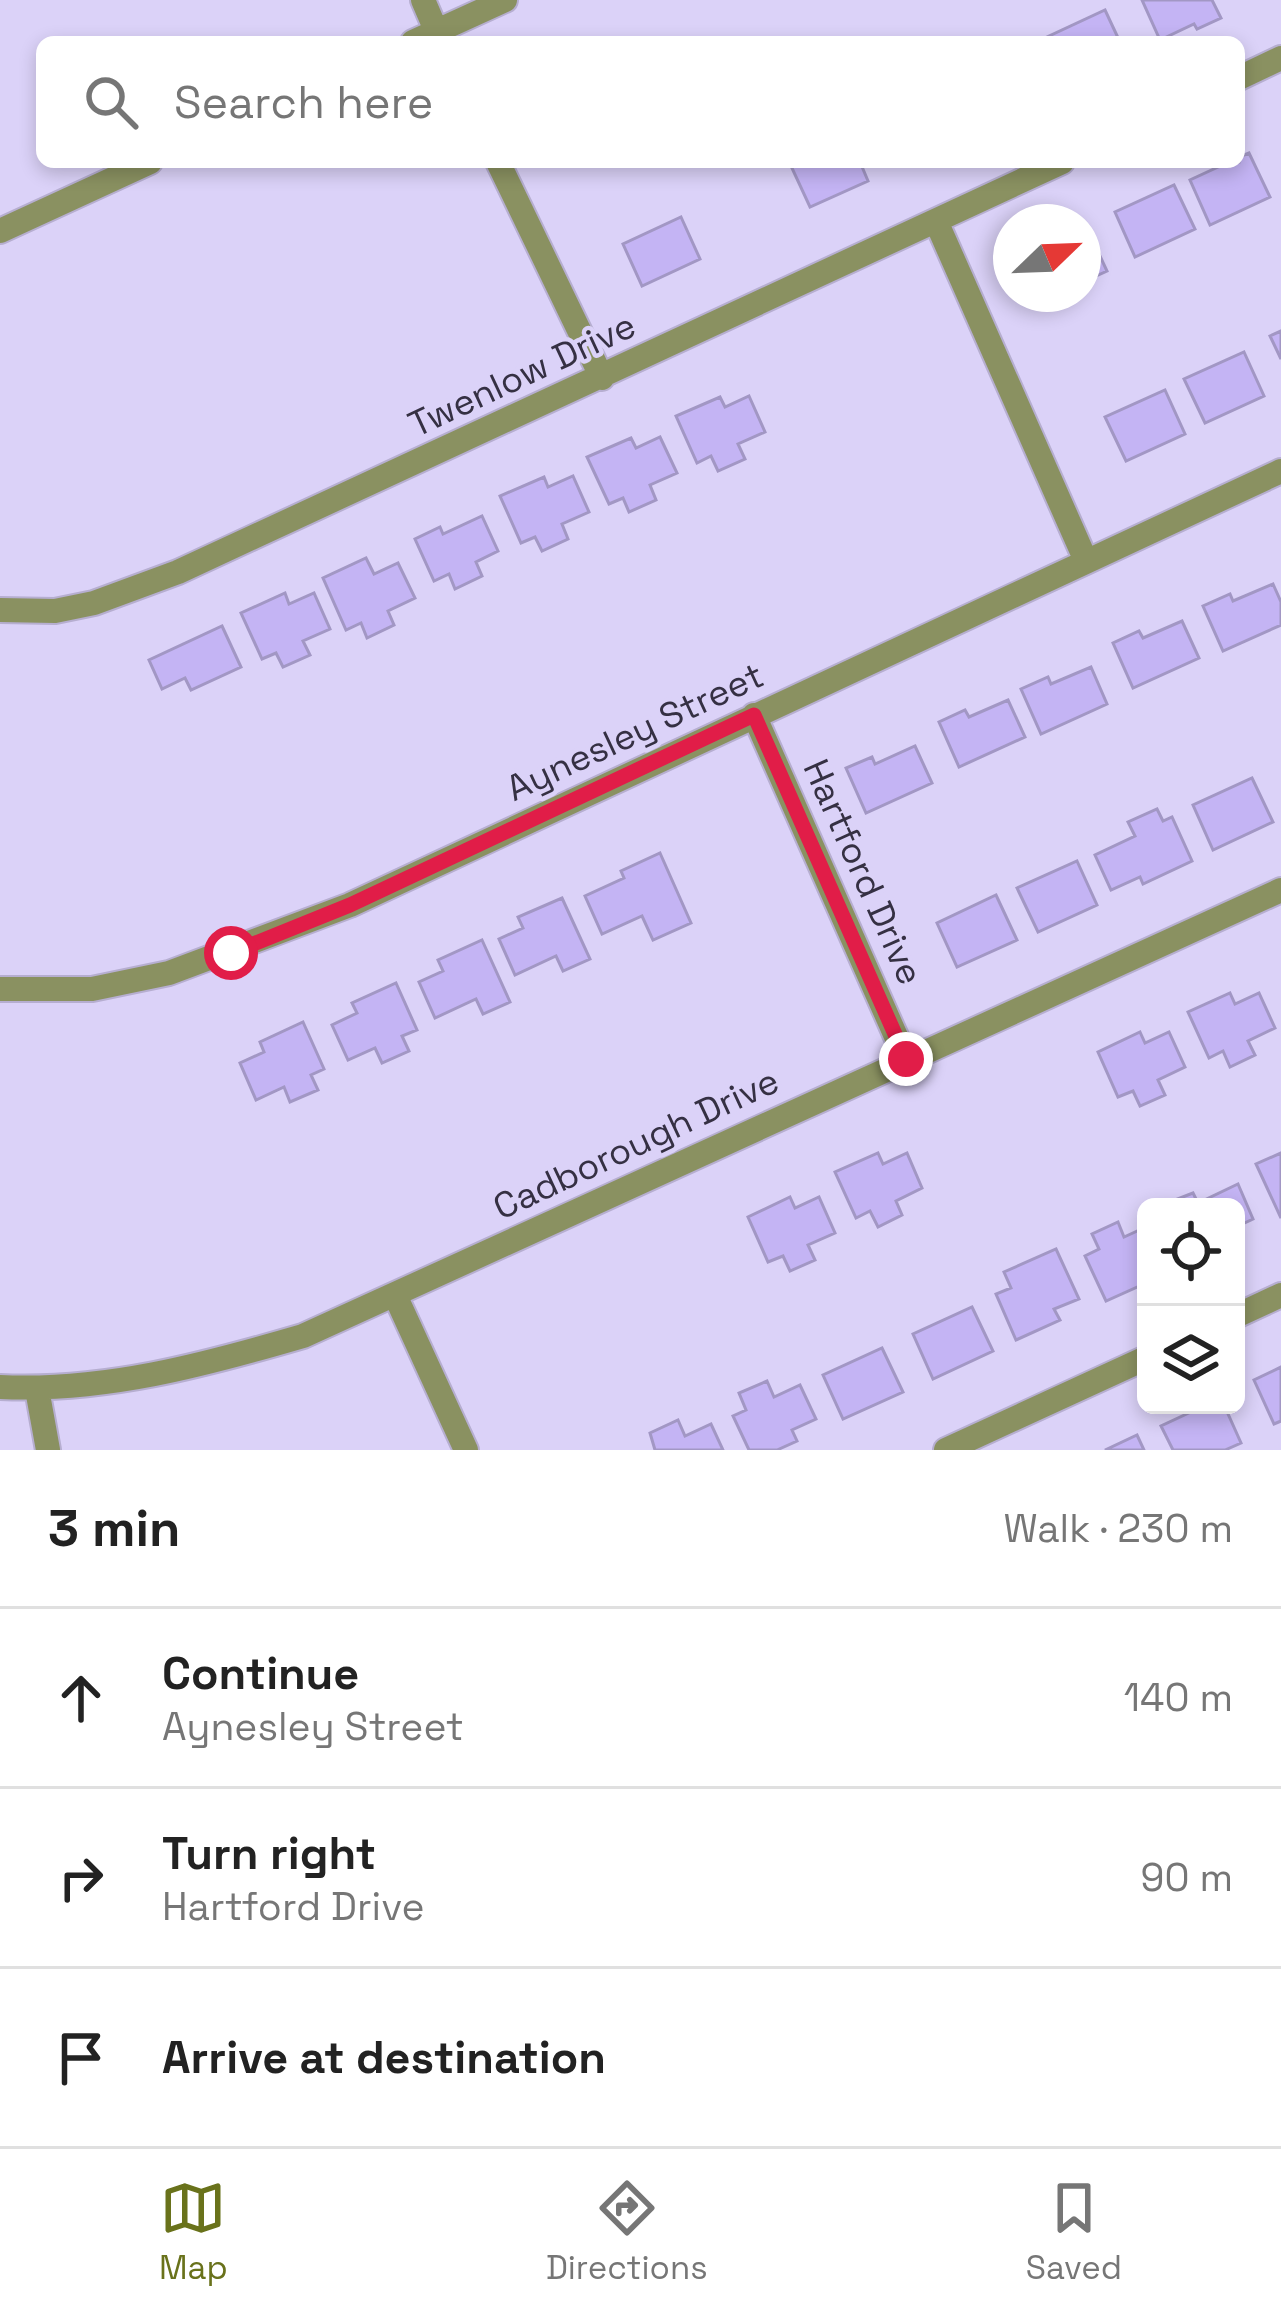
<!DOCTYPE html>
<html lang="en">
<head>
<meta charset="utf-8">
<style>
  :root { --surface:#fff; --page:#f6f6f6; --text:#222; --muted:#767676; --line:#e0e0e0; --accent:#69721b }
  body { margin:0; font-family:"Space Grotesk",sans-serif; background:var(--page); color:var(--text) }
  .controls { position:absolute; right:36px; bottom:36px; display:grid; overflow:hidden; border-radius:18px; box-shadow:0 6px 18px #0003 }
  .controls button { width:108px; height:108px; display:grid; place-items:center; padding:0; border:0; border-bottom:3px solid var(--line); background:var(--surface); color:var(--text); font:60px sans-serif }
  .compass { position:absolute; left:993px; top:204px; width:108px; height:108px; border-radius:50%; background:var(--surface); box-shadow:0 6px 18px #0003; rotate:67deg }
  .stop { position:absolute; width:36px; height:36px; margin:-27px; border:9px solid #e11d48; border-radius:50%; background:#fff }
  .stop.end { background:#e11d48; border-color:#fff; box-shadow:0 3px 12px #0008 }
  .list { margin:0; padding:0; list-style:none }
  h2 { display:flex; justify-content:space-between; align-items:center; height:156px; margin:0; padding:0 48px; font-size:51px }
  h2 small { font-size:39px; font-weight:400; color:var(--muted) }
  .list li { display:grid; grid-template-columns:78px 1fr auto; gap:36px; align-items:center; box-sizing:border-box; height:180px; padding:0 48px; border-top:3px solid var(--line) }
  .list b { display:block; font-size:45px; white-space:nowrap }
  .list p { margin:0; font-size:39px; white-space:nowrap; color:var(--muted) }
  .list em { font-size:39px; font-style:normal; color:var(--muted) }
  .icon { flex:none; width:66px; height:66px; fill:none; stroke:currentColor; stroke-width:2; stroke-linecap:round; stroke-linejoin:round }
  .map { position:relative; flex:none; width:1281px; height:1450px; overflow:hidden }
  .search { position:absolute; background:var(--surface); box-shadow:0 6px 18px #0003; left:36px; right:36px; top:36px; height:132px; display:flex; align-items:center; gap:30px; box-sizing:border-box; padding:0 42px; border-radius:18px; color:var(--muted); font-size:45px }
  .sheet { height:696px; background:var(--surface) }
  nav { display:flex; justify-content:space-around; align-items:center; box-sizing:border-box; height:168px; border-top:3px solid var(--line); background:var(--surface); font-size:33px; color:var(--muted) }
  nav a { display:grid; justify-items:center; gap:6px }
  nav .on { color:var(--accent) }
  .map>svg:first-child { display:block }
  .building { fill:#c4b4f4; stroke:#a297c4; stroke-width:3 }
  .lines { fill:none; stroke-linecap:round; stroke-linejoin:round }
  .minor-casing { stroke:#b6aed0; stroke-width:28 }
  .minor { stroke:#8a9161; stroke-width:24 }
  .route { stroke:#e11d48; stroke-width:15 }
  .labels { text-anchor:middle; dominant-baseline:central; stroke-width:9; stroke-linejoin:round; paint-order:stroke }
  .street-label { font-size:36px; fill:#353043; stroke:#dbd2f8 }
</style>
</head>
<body>
<div class="map">
<svg width="1281" height="1450" viewBox="0 0 1281 1450">
  <rect width="100%" height="100%" fill="#dbd2f8"/>
  <path class="building" d="M1142,0H1212L1221,18L1197,29L1194,24L1160,40Z
    M1105,10L1120,42H1049L1047,37Z
    M1249,153L1270,197L1210,225L1190,180L1229,162H1239V157Z
    M800,162H860L868,181L810,207L791,166Z
    M1174,185L1195,229L1135,257L1115,212Z
    M681,217L700,259L642,286L623,244Z
    M1086,226L1107,271L1083,282V228Z
    M1281,331V359L1270,336Z
    M1244,352L1264,396L1205,423L1184,379Z
    M1165,390L1185,434L1126,461L1105,417Z
    M749,396L765,432L738,444L745,459L718,471L711,456L697,463L676,416L720,397L725,407Z
    M660,437L677,473L650,485L656,500L629,512L623,498L609,504L587,457L631,438L636,448Z
    M573,476L589,512L562,524L568,539L542,551L535,537L521,543L500,496L544,477L548,487Z
    M482,516L498,551L476,562L482,576L455,589L449,574L434,581L415,539L440,527L443,534Z
    M366,558L374,574L398,563L415,598L388,611L394,625L367,638L361,623L346,630L323,578Z
    M1273,584L1281,602V625L1223,651L1203,606L1230,594L1233,601Z
    M285,593L289,604L314,593L330,629L303,641L310,655L283,667L276,653L262,659L241,613Z
    M1182,621L1199,658L1133,688L1113,643L1139,631L1143,638Z
    M222,626L241,667L191,690L185,678L162,689L149,660Z
    M1091,667L1107,704L1041,734L1021,689L1048,677L1051,684Z
    M1008,700L1025,737L959,767L939,722L965,710L969,717Z
    M915,746L932,783L866,813L846,768L872,757L875,764Z
    M1252,778L1273,822L1213,850L1193,805Z
    M1157,809L1163,821L1172,817L1192,861L1143,884L1140,877L1111,890L1095,855L1135,836L1128,822Z
    M660,853L691,923L653,940L642,916L602,934L585,896L624,878L621,871Z
    M1077,861L1097,905L1038,932L1017,888Z
    M996,895L1017,940L957,967L937,923Z
    M562,898L590,959L563,971L556,956L515,975L499,939L523,928L518,917Z
    M482,940L510,1002L483,1014L476,999L435,1018L419,982L443,971L438,960Z
    M396,983L417,1030L402,1036L409,1051L382,1063L375,1048L348,1060L332,1025L357,1013L352,1003Z
    M1230,993L1235,1004L1259,993L1275,1028L1248,1041L1255,1055L1230,1067L1223,1051L1209,1058L1188,1012Z
    M303,1022L324,1069L311,1075L318,1090L290,1102L284,1087L256,1100L240,1063L264,1052L260,1042Z
    M1140,1032L1145,1043L1169,1032L1185,1067L1158,1080L1165,1095L1140,1106L1133,1091L1118,1097L1098,1052Z
    M878,1153L883,1164L907,1153L922,1188L896,1201L902,1215L878,1227L870,1211L856,1218L835,1172Z
    M1281,1153V1218L1256,1164Z
    M1238,1184L1253,1219L1236,1227V1207H1169L1167,1203L1193,1193L1198,1203Z
    M790,1197L795,1208L819,1197L835,1233L808,1245L815,1260L790,1271L783,1256L768,1262L748,1217Z
    M1118,1222L1124,1237L1146,1227V1283L1106,1301L1085,1256L1099,1249L1092,1234Z
    M1056,1249L1079,1299L1054,1309L1060,1320L1016,1340L996,1294L1011,1288L1004,1272Z
    M972,1307L993,1351L933,1379L913,1334Z
    M882,1348L903,1392L843,1419L823,1375Z
    M1281,1367V1421L1274,1424L1254,1380Z
    M767,1381L774,1397L800,1385L816,1419L792,1430L797,1441L777,1450H749L733,1416L746,1410L739,1393Z
    M1206,1405H1224L1241,1443L1225,1450H1173L1161,1426Z
    M678,1420L685,1436L711,1424L723,1450H655L650,1433Z
    M1137,1435L1144,1450H1105Z"/>
  <g class="lines">
    <g class="minor-casing">
      <path id="minor" d="M423,0L441,42
        M413,42L505,0
        M1239,78L1281,58
        M498,162L602,378
        M936,221L1086,561
        M0,231L150,162
        M0,610L55,611L94,603L178,572L1062,162
        M754,715L906,1059
        M0,989H92L169,973L350,905L1281,471
        M395,1295L466,1450
        M1236,1316L1281,1295
        M0,1387C104,1392 204,1365 303,1336L1281,890
        M37,1389L48,1450
        M946,1450L1146,1358"/>
    </g>
    <use href="#minor" class="minor"/>
  </g>
  <g class="lines">
    <path class="route" d="M231,953L350,905L754,715L906,1059"/>
  </g>
  <g class="labels">
    <g class="street-label">
      <text transform="translate(522 375) rotate(-25)">Twenlow Drive</text>
      <text transform="translate(635 732) rotate(-25)">Aynesley Street</text>
      <text transform="translate(863 872) rotate(66)">Hartford Drive</text>
      <text transform="translate(636 1144) rotate(-25)">Cadborough Drive</text>
    </g>
  </g>
</svg>
<div class="controls">
<button><svg class="icon" aria-label="locate" viewBox="0 0 24 24"><circle cx="12" cy="12" r="6"/><path d="M12 2v4M12 18v4M2 12h4M18 12h4"/></svg></button>
<button><svg class="icon" aria-label="layers" viewBox="0 0 24 24"><path d="M12 4l9 5-9 5-9-5zM3 14l9 5 9-5"/></svg></button>
</div>
<svg class="compass" viewBox="-18 -18 36 36"><path d="M0-13l5 13h-10z" fill="#e53935"/><path d="M0 13l5-13h-10z" fill="#767676"/></svg>
<div class="stop" style="left:231px;top:953px"></div>
<div class="stop end" style="left:906px;top:1059px"></div>
<div class="search"><svg class="icon" aria-label="search" viewBox="0 0 24 24"><circle cx="10" cy="10" r="6"/><path d="M15 15l6 6"/></svg>Search here</div>
</div>
<section class="sheet">
<h2>3 min<small>Walk · 230 m</small></h2>
<ul class="list">
<li><svg class="icon" aria-label="ahead" viewBox="0 0 24 24"><path d="M12 20V5M6 11l6-6 6 6"/></svg><div><b>Continue</b><p>Aynesley Street</p></div><em>140 m</em></li>
<li><svg class="icon" aria-label="right" viewBox="0 0 24 24"><path d="M7 20v-9h11M14 6l5 5-5 5"/></svg><div><b>Turn right</b><p>Hartford Drive</p></div><em>90 m</em></li>
<li><svg class="icon" aria-label="arrive" viewBox="0 0 24 24"><path d="M6 21V4h12l-3 4 3 4H6"/></svg><div><b>Arrive at destination</b></div></li>
</ul>
</section>
<nav>
<a class="on"><svg class="icon" aria-label="map" viewBox="0 0 24 24"><path d="M3 6l6-2 6 2 6-2v14l-6 2-6-2-6 2zM9 4v14M15 6v14"/></svg>Map</a>
<a><svg class="icon" aria-label="directions" viewBox="0 0 24 24"><path d="M12 3l9 9-9 9-9-9zM9 14v-3h6M13 9l2 2-2 2"/></svg>Directions</a>
<a><svg class="icon" aria-label="saved" viewBox="0 0 24 24"><path d="M7 4h10v16l-5-4-5 4z"/></svg>Saved</a>
</nav>
</body>
</html>
